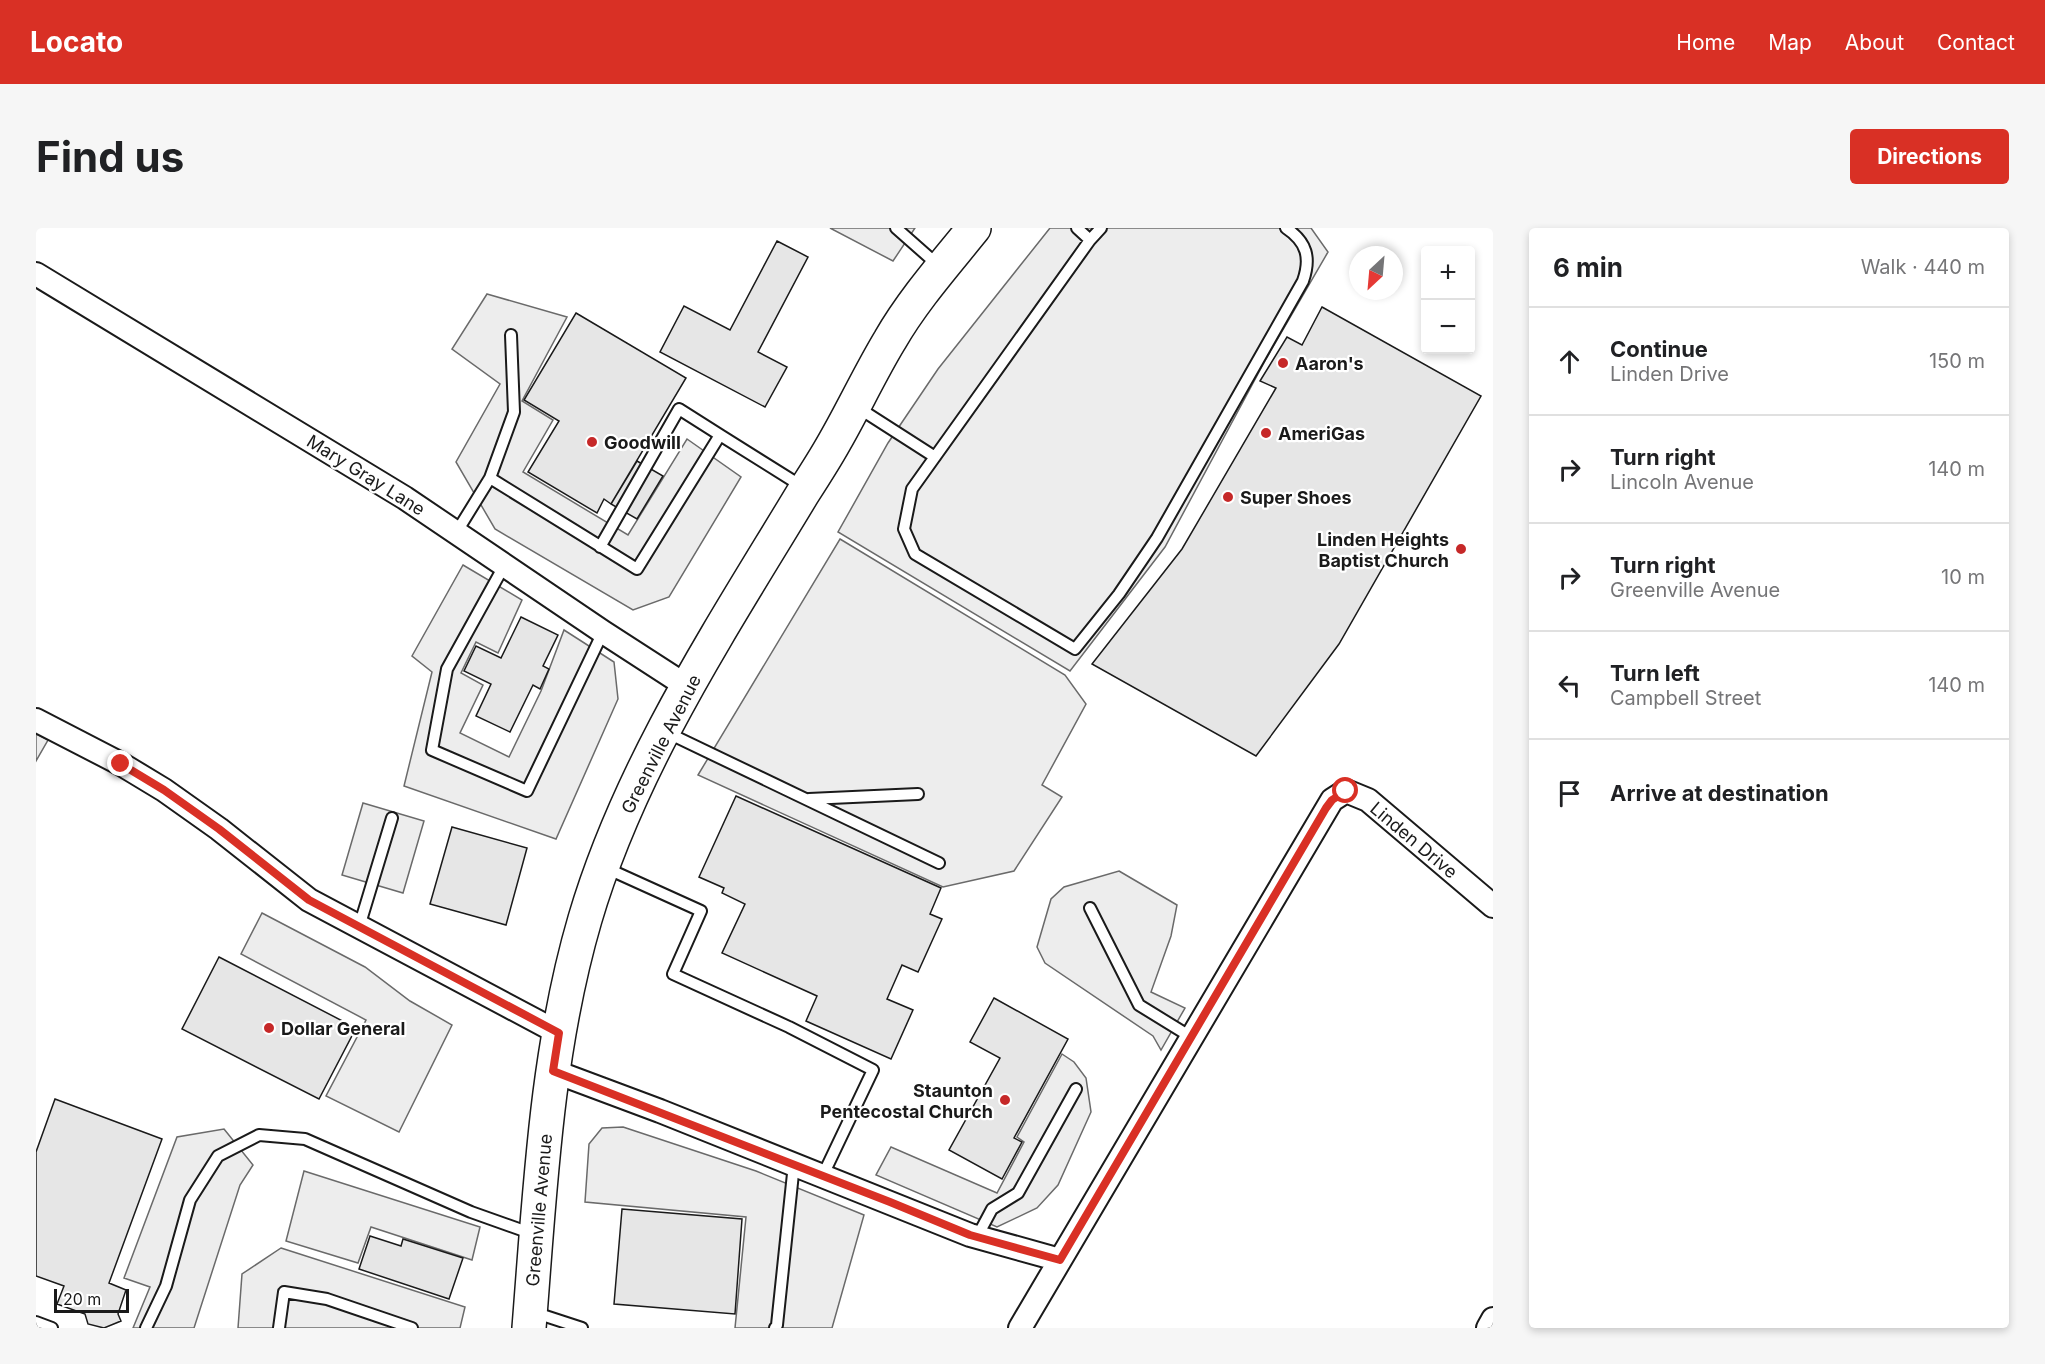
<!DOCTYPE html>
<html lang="en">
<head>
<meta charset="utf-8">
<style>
  :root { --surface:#fff; --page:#f6f6f6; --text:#202124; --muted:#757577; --line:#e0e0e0; --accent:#d93025 }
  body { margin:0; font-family:Inter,sans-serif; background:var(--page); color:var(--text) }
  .controls { position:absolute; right:18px; top:18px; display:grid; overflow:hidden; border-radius:6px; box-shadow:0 3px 9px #0003 }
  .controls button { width:54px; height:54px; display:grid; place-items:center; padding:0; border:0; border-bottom:2px solid var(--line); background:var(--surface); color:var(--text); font:30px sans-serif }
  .compass { position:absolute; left:1313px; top:18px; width:54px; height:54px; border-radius:50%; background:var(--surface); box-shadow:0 3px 9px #0003; rotate:206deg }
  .scale { position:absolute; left:18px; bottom:15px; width:75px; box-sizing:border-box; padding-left:6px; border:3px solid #1a1a1a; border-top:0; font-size:16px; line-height:21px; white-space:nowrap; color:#1a1a1a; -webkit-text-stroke:4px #fff; paint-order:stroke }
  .stop { position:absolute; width:18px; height:18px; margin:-14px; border:4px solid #d93025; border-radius:50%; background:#fff }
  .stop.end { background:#d93025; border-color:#fff; box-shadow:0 2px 6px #0008 }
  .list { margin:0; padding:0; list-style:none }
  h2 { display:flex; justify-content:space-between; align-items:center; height:78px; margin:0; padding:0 24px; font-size:26px }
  h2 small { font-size:20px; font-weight:400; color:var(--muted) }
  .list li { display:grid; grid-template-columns:39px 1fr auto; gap:18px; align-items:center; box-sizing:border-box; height:108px; padding:0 24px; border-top:2px solid var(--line) }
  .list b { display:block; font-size:22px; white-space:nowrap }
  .list p { margin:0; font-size:20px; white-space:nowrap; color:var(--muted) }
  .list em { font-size:20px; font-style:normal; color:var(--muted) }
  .icon { flex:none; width:33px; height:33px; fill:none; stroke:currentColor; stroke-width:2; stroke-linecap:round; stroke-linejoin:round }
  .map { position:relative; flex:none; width:1457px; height:1100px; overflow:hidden; border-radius:6px }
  header { display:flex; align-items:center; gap:36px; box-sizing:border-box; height:84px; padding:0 30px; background:var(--accent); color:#fff }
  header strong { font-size:28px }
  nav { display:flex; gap:33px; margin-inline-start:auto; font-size:21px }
  .intro { display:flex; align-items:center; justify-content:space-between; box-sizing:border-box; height:144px; padding:0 36px }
  h1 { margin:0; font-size:42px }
  .button { padding:15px 27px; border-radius:6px; background:var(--accent); color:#fff; font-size:21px; font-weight:700 }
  main { display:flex; gap:36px; padding:0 36px }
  aside { flex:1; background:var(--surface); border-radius:6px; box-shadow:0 3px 9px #0003 }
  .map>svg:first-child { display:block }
  .built { fill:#ededed; stroke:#6a6a6a; stroke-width:1.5 }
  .building { fill:#e6e6e6; stroke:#1a1a1a; stroke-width:1.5 }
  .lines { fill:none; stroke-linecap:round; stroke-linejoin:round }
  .lane-casing { stroke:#1a1a1a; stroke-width:14 }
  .street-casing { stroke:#1a1a1a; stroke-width:26 }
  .primary-casing { stroke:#1a1a1a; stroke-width:36 }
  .lane { stroke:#fff; stroke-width:10 }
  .street { stroke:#fff; stroke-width:22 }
  .primary { stroke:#fff; stroke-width:33 }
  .route { stroke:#d93025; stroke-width:8 }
  .poi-dot { fill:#c62828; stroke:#fff; stroke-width:2 }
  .labels { text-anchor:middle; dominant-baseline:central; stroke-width:4.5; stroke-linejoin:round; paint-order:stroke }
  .poi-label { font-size:18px; font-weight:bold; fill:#1a1a1a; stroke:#fff; text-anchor:start }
  .street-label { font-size:18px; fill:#1a1a1a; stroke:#fff }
</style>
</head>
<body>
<header>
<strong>Locato</strong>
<nav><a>Home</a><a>Map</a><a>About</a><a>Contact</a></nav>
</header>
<div class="intro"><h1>Find us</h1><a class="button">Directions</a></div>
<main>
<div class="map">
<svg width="1457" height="1100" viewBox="0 0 1457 1100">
  <rect width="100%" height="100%" fill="#fff"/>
  <path class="built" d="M794,0H879L857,33Z
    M1014,0H1275L1292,24L1230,131L1129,319L1034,443L802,304L852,215L902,141Z
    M451,66L531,89L486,173L517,192L487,244L592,307L651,211L705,249L633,369L597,382L459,301L420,234L464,156L416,121Z
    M804,311L1029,447L1050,476L1006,557L1026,569L978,643L907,659L662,547Z
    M427,337L486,372L462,425L440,414L425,445L447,457L424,505L473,529L505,463L528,402L578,434L582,471L520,611L368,558L396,444L376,428Z
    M0,506L12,512L0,533Z
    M327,575L388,593L367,665L306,647Z
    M1083,643L1141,677L1135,708L1115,764L1149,780L1125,822L1117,808L1009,735L1001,719L1015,671L1028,659Z
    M226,685L329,739L374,773L416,797L363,904L290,868L330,792L205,726Z
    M1026,826L1038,834L1050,850L1055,884L1022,957L1001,980L961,999L840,947L855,919L961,965L988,914L981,909Z
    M587,899L720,943L828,987L796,1100H699L710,989L549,974L553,916L566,900Z
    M188,901L217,937L204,957L158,1100H97L114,1059L88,1050L141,909Z
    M268,943L444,999L436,1032L335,999L322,1035L250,1013Z
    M245,1020L429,1079L424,1100H202L206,1046Z"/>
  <path class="building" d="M741,13L772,29L722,124L751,139L729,179L624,124L648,78L694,102Z
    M1286,79L1445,168L1303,416L1220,528L1056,436L1146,321L1240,160L1224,153L1251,109L1266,117Z
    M540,85L650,150L575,276L568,271L561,285L492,244L523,193L488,172Z
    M601,233L627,248L601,291L575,276Z
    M485,389L522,407L507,438L513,441L504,461L497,457L474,504L440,488L455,456L428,443L440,418L465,430Z
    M700,568L905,660L894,686L906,691L882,744L866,737L851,771L877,782L855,831L770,793L781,768L686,725L709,676L686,665L688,660L663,649Z
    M416,599L491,620L470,697L394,676Z
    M183,729L320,800L283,871L146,801Z
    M958,770L1032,811L978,910L986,914L966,951L913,922L964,830L934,814Z
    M19,871L126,911L73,1055L90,1062L82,1086L85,1093L68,1100L52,1096L49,1086L21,1076L28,1058L0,1048V924Z
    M586,981L706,991L699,1086L578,1076Z
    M334,1008L365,1018L367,1011L427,1030L413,1071L323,1041Z"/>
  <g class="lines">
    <g class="lane-casing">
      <path id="lane" d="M860,0L903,38
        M1041,0L1054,12L876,261L868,301L879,326L1039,421L1083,366L1121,310L1267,53C1275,30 1271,14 1250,0
        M1054,12L1065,0
        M821,179L899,229
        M454,250L478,184L475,107
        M420,305L454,250L601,341L684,207L767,259
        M564,319L643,181L684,207
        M468,338L411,441L396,522L491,563L567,404
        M632,505L903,635
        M773,571L882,566
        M570,640L665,683L637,746L753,799L837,842L787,947
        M1054,680L1103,777L1155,809
        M323,699L356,590
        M941,1009L956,981L982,965L1040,861
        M497,1084L546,1100
        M0,1094L16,1100
        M110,1100L130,1058L154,972L182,928L223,907L269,911L435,984L497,1006
        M243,1100L248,1064L291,1071L376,1100
        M739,1100L741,1097L758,936"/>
    </g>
    <g class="street-casing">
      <path id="street" d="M0,46L369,270L567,404L652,459
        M0,492L85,536L128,562L183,601L273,672L523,805
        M517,843L624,883L934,1007L1024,1032
        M984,1100L1296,572L1310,563L1332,572L1457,678
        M1452,1100L1457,1091"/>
    </g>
    <g class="primary-casing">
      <path id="primary" d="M493,1100C504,963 510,824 549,691C594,538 685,401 767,265C778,248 789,231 799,213C818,180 834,145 854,112C877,72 909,36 938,0"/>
    </g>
    <use href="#lane" class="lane"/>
    <use href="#street" class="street"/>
    <use href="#primary" class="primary"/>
  </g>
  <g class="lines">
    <path class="route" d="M85,536L128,562L183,601L273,672L523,805L517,843L854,974L934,1007L1024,1032L1290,580L1296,572L1310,563"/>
  </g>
  <g class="poi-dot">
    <circle cx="1247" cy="135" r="6"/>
    <circle cx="1230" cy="205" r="6"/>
    <circle cx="556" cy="214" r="6"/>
    <circle cx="1192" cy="269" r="6"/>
    <circle cx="1425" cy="321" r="6"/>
    <circle cx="233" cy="800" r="6"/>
    <circle cx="969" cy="872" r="6"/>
  </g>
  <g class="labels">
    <g class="poi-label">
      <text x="1259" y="135">Aaron's</text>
      <text x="1242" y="205">AmeriGas</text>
      <text x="568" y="214">Goodwill</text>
      <text x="1204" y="269">Super Shoes</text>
      <text x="1413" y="311" text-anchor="end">Linden Heights<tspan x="1413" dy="21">Baptist Church</tspan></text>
      <text x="245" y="800">Dollar General</text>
      <text x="957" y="862" text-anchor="end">Staunton<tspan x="957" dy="21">Pentecostal Church</tspan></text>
    </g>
    <g class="street-label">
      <text transform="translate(330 247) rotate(32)">Mary Gray Lane</text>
      <text transform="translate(625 516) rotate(-63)">Greenville Avenue</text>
      <text transform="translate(1378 612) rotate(40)">Linden Drive</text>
      <text transform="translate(503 982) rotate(-85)">Greenville Avenue</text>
    </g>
  </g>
</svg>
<div class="controls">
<button>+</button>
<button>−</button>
</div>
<svg class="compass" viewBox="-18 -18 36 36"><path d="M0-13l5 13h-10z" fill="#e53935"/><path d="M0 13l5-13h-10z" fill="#757577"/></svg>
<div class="scale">20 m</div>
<div class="stop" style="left:1310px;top:563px"></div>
<div class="stop end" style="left:85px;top:536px"></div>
</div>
<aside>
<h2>6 min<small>Walk · 440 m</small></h2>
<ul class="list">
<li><svg class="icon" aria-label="ahead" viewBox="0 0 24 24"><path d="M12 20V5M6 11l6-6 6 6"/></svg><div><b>Continue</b><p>Linden Drive</p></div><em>150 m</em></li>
<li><svg class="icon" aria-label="right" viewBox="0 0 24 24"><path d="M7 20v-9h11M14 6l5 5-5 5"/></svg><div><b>Turn right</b><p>Lincoln Avenue</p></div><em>140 m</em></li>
<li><svg class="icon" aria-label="right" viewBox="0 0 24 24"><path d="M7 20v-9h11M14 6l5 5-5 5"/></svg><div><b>Turn right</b><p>Greenville Avenue</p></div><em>10 m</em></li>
<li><svg class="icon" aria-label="left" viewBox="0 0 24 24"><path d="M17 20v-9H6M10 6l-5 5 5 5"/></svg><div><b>Turn left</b><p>Campbell Street</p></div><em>140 m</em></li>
<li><svg class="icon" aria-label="arrive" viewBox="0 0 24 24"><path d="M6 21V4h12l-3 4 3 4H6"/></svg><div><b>Arrive at destination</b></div></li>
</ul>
</aside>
</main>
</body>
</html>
